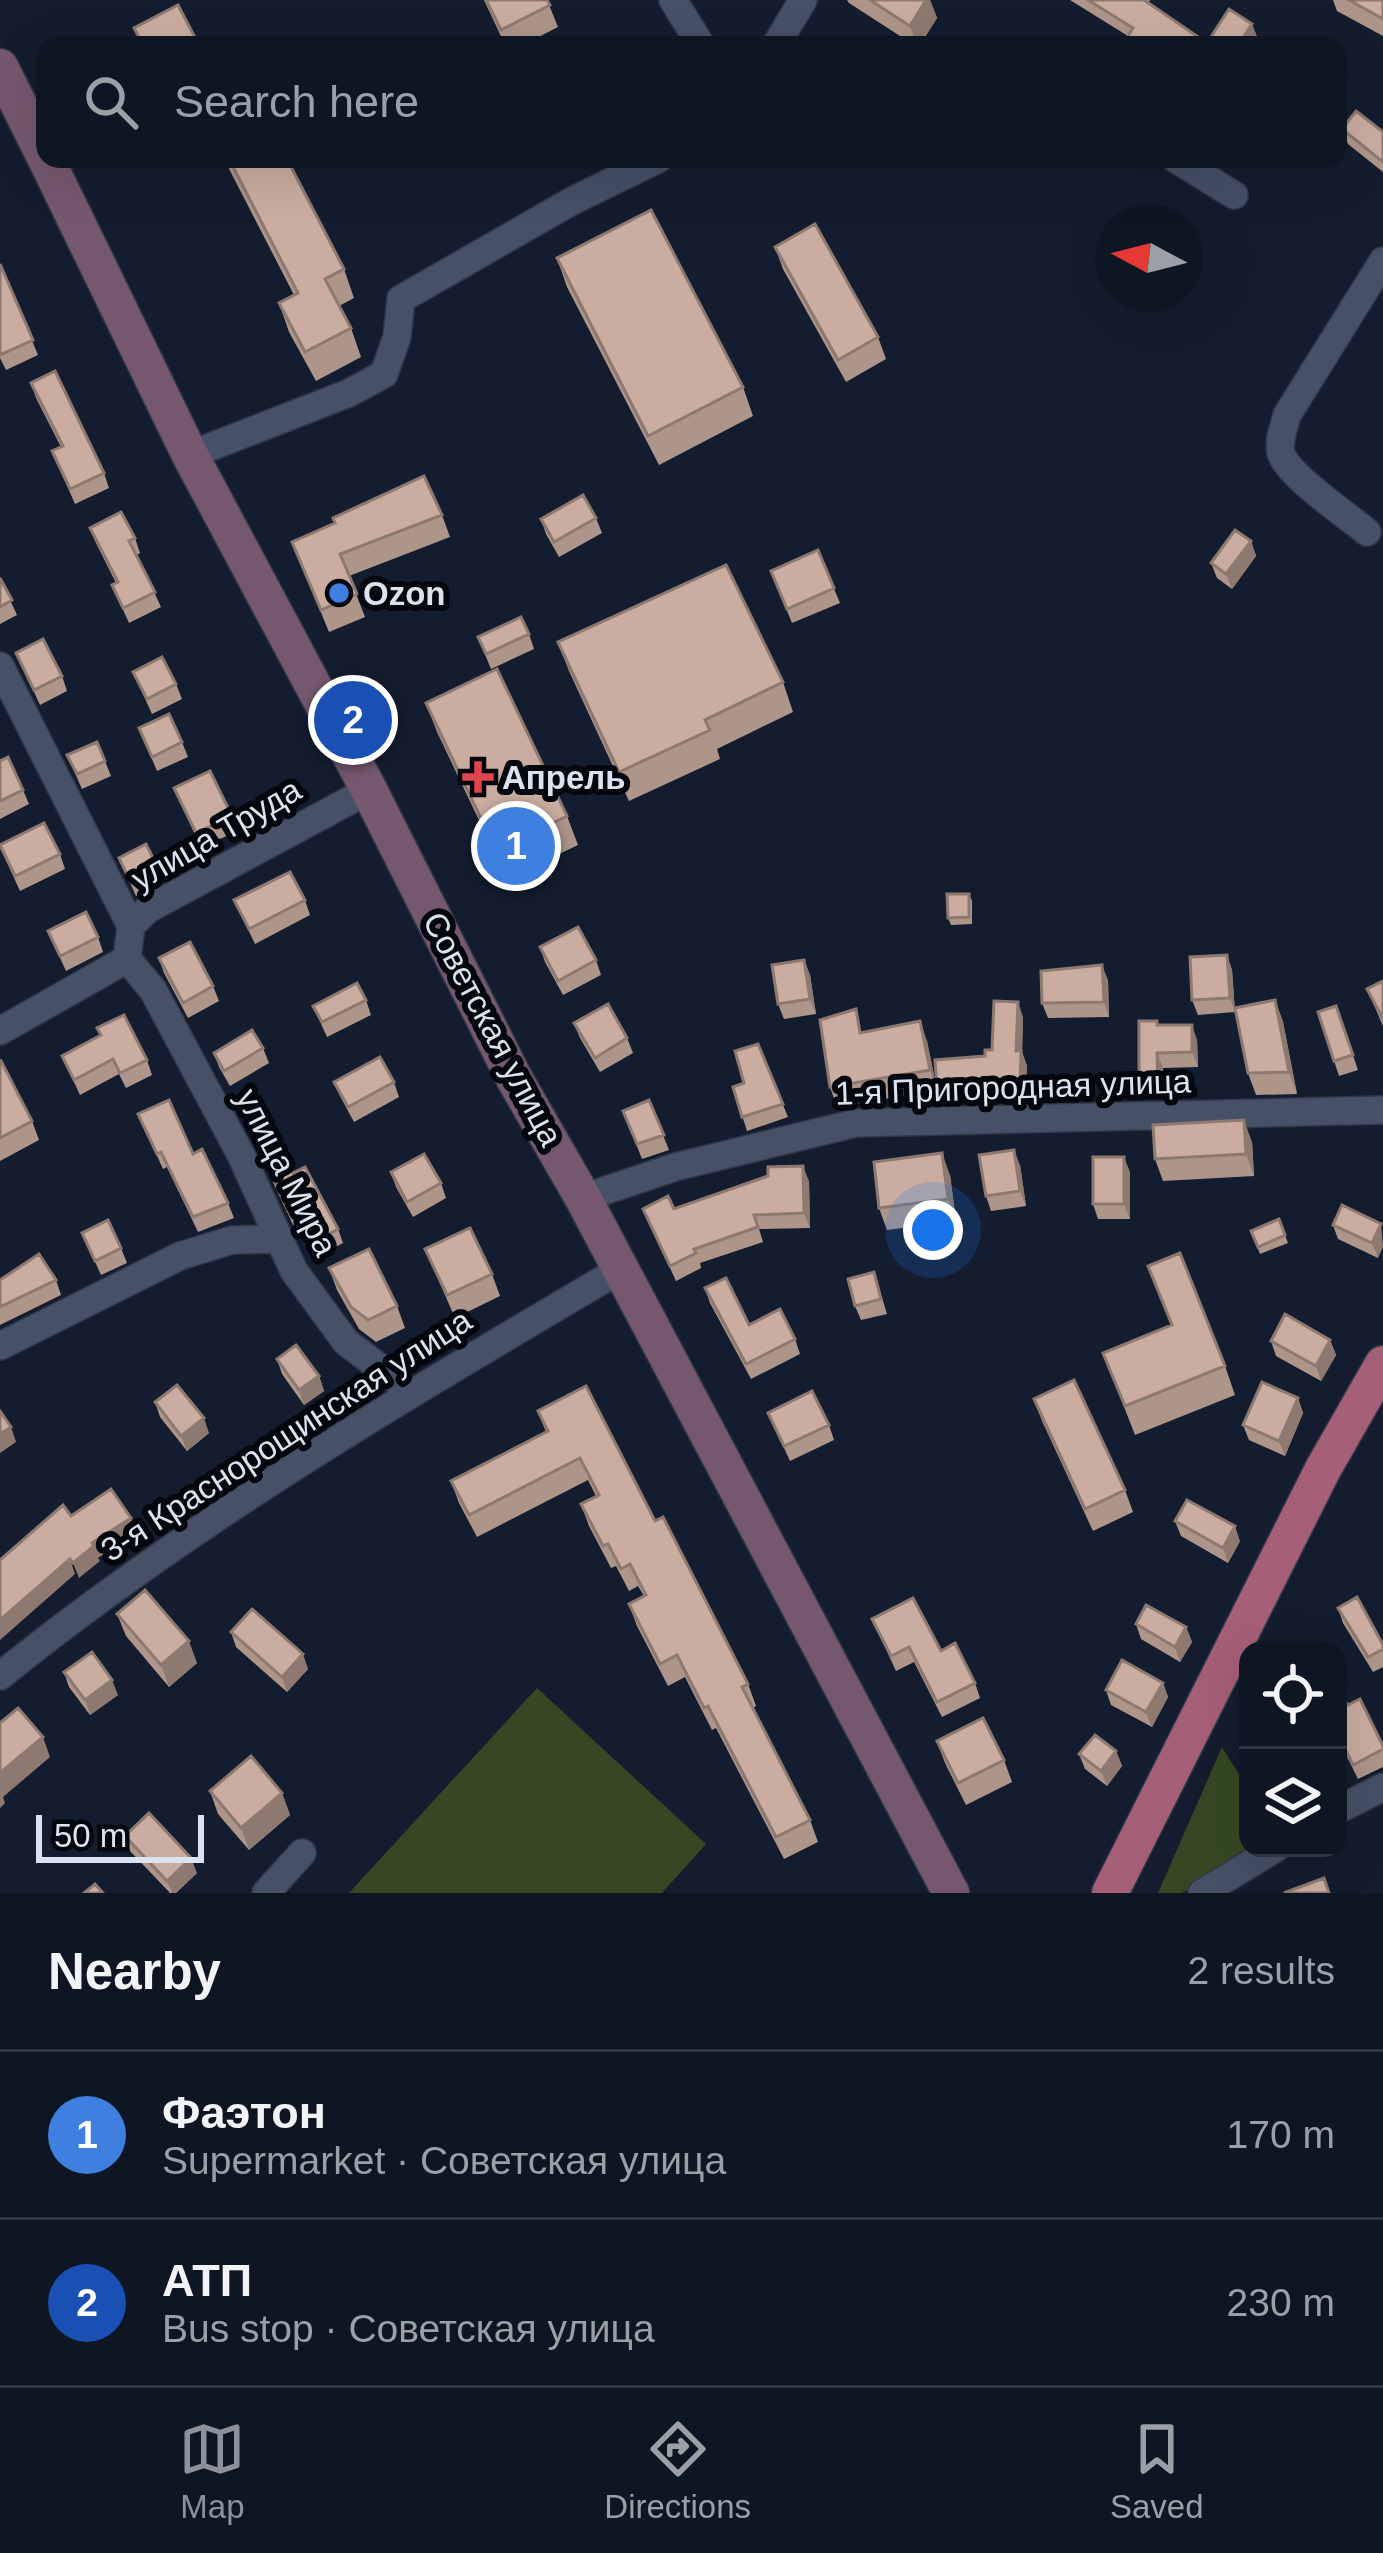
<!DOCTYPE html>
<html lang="en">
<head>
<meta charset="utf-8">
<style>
  :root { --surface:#0f1623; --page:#181f2b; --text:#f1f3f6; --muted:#9b9fa6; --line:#2f3541; --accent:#8c9099 }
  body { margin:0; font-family:Helvetica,sans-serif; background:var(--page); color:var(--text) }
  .controls { position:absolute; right:36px; bottom:36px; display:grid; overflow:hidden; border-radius:24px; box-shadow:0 12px 48px #0002 }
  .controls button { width:108px; height:108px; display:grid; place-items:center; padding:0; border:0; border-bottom:3px solid var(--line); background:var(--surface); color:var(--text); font:60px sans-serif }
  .compass { position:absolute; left:1095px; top:204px; width:108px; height:108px; border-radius:50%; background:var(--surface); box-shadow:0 12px 48px #0002; rotate:277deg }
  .scale { position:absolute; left:36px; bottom:30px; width:168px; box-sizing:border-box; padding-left:12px; border:6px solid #dce3f0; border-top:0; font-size:33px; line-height:42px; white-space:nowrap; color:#dce3f0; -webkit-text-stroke:9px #05070f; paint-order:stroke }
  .you { position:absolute; left:933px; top:1230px; width:42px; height:42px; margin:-30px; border:9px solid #fff; border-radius:50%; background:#1a73e8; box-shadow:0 0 0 18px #1a73e833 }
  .badge { display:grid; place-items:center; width:78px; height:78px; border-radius:50%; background:var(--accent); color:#fff; font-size:39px; font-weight:700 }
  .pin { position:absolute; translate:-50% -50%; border:6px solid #fff; box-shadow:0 3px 12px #0006 }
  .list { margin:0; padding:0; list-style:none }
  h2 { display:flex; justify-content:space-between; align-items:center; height:156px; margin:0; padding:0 48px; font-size:51px }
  h2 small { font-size:39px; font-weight:400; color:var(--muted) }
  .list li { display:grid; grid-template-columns:78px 1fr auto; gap:36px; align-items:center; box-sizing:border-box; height:168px; padding:0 48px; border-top:3px solid var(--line) }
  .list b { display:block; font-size:45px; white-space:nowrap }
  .list p { margin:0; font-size:39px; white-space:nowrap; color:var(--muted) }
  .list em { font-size:39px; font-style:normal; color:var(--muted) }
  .icon { flex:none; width:66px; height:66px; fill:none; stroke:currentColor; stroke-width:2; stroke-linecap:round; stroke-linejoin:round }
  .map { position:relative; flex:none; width:1383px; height:1893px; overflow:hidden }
  .search { position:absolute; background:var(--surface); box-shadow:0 12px 48px #0002; left:36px; right:36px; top:36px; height:132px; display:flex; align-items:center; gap:30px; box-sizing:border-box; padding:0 42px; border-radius:24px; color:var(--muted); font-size:45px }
  .sheet { height:492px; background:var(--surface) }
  nav { display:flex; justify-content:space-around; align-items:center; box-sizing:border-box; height:168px; border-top:3px solid var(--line); background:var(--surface); font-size:33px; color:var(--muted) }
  nav a { display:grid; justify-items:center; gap:6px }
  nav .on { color:var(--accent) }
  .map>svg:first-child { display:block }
  .green { fill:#354823 }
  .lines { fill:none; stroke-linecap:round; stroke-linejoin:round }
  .street-casing { stroke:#323746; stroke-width:30 }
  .secondary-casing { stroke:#323746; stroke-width:39 }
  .primary-casing { stroke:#323746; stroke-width:39 }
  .street { stroke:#465066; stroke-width:27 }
  .secondary { stroke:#75586f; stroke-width:36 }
  .primary { stroke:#a55f77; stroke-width:36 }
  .wall { fill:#ae958a }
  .shaded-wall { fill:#8d7970 }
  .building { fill:#caada0; stroke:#8d7970; stroke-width:3 }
  .shop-dot { fill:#3f7fe0; stroke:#05070f; stroke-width:4.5 }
  .health-dot { fill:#e0444e; stroke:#05070f; stroke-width:4.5 }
  .labels { text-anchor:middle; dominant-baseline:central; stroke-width:12; stroke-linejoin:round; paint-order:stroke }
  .poi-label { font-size:33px; font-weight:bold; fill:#dce3f0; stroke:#05070f; text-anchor:start }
  .street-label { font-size:33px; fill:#dce3f0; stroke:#05070f }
</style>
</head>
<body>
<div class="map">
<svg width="1383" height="1893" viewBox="0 0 1383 1893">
  <rect width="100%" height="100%" fill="#141d2f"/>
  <path class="green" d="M537,1688L706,1844L662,1893H349Z
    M1222,1747L1248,1789V1848H1256L1182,1893H1158Z"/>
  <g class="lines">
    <g class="street-casing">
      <path id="street" d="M673,0L701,45
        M776,45L803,0
        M1176,159L1234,195
        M190,455L349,393L384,374L397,337L401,299L572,201L658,159
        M1367,532C1347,515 1288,476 1281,453C1278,441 1284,427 1287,415L1383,261
        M0,666L131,926
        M127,959L153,990L241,1155L294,1271L346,1342L412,1392
        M0,1031L127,959L131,926L148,909L369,790
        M583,1198L675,1167L856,1123L1383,1110
        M0,1346L180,1256L232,1240L278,1239
        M0,1676C193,1520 408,1395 621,1269
        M1338,1810L1383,1787
        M266,1893L302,1853
        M1202,1893L1276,1848"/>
    </g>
    <g class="secondary-casing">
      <path id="secondary" d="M0,67L45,157
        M46,159L190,455L369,790L514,1078L583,1198L951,1893"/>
    </g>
    <g class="primary-casing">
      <path id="primary" d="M1110,1893L1323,1469L1383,1364"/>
    </g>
    <use href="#street" class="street"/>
    <use href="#secondary" class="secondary"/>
    <use href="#primary" class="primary"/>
  </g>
  <path class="wall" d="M484,0H547L558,27L523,45H505Z
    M847,0H930L937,18L920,45H914L849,3Z
    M1070,0H1150L1148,3L1207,43L1252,24L1257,37L1252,45H1131L1128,36Z
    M1333,0H1383V36L1337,11Z
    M1342,129L1383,132V172L1348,144Z
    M224,159H287L344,269L354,298L339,306L351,328L361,357L316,381L289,332L279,303L294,295Z
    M775,247L878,337L886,359L846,382L783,269Z
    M557,258L743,387L753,416L659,465L567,287Z
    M0,264L38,355L6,370L0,358Z
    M31,383L104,473L109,488L75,504L52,451L61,447L36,398Z
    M442,515L450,537L349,576L365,617L329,632L292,542Z
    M596,518L602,533L559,557L546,534L541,519Z
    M90,528L135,538L140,553L137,555L161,607L129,623L112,585L116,583L96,543Z
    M1251,541L1256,556L1232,589L1217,578L1211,563Z
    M818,550L840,603L792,623L771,571Z
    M0,578L17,615L0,624Z
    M529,634L534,649L491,669L478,637Z
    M558,642L783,682L793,712L717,749L720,759L629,801L569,671Z
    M16,653L62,676L67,691L40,705Z
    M133,672L176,684L182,699L152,714Z
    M426,703L567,816L578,845L507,879L437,732Z
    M139,728L182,742L188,757L157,771Z
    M67,755L105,761L111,776L82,789Z
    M0,761L23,790L29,804L0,819Z
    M174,788L232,816L237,831L201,848Z
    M0,847L60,854L65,869L20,891Z
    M119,858L157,866L163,881L136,896Z
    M969,894L972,901V924L951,925L948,918Z
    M234,900H305L310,915L255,944Z
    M48,931L98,937L103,952L66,971Z
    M540,947L596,960L601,975L563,995L545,962Z
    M1227,955L1232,970L1235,1012L1198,1015L1192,1000Z
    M159,958L213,986L219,1001L188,1018L164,973Z
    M804,960L810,975L816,1014L784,1019L778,1004Z
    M1108,980L1109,1017L1048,1018L1042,1003Z
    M1383,981V1026L1367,989Z
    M366,1000L371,1015L327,1037L313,1006Z
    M1275,1000L1283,1022L1297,1094L1256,1095L1248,1073Z
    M1336,1006L1358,1070L1339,1076L1318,1012Z
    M1023,1017L1022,1052L1027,1066L1025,1101L942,1103L937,1088L992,1050Z
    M1157,1021L1159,1025L1197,1040L1198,1067L1163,1068V1097L1144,1098L1139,1083Z
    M574,1023L627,1038L633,1053L600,1072L580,1038Z
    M864,1032L927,1041L937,1090L837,1107L830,1087Z
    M100,1035L147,1060L152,1075L126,1088L119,1074L80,1095L62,1056Z
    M758,1044L788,1117L747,1131L733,1087L744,1083Z
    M263,1048L269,1063L230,1086L219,1067L214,1053Z
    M0,1062L32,1121L39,1140L0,1161Z
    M334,1082H394L399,1097L354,1122L340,1096Z
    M649,1100L669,1150L642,1159L623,1111Z
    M138,1114L193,1154L228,1203L234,1218L198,1232L167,1167L163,1169Z
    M252,1134L293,1173L338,1229L343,1243L326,1252L308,1216L293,1225Z
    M1252,1142L1254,1176L1163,1181L1155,1159Z
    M1020,1165L1026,1206L991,1211L986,1196Z
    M391,1172L441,1183L446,1198L413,1217L396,1187Z
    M1130,1172V1219H1098L1093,1204Z
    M950,1175L956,1221L887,1230L879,1208Z
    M809,1181L810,1228L759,1229L763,1242L700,1263L701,1268L676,1281L643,1209H674Z
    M1279,1219L1288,1243L1260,1254L1251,1231Z
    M1381,1224L1378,1258L1338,1239L1333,1225Z
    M82,1233L121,1248L127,1263L101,1275Z
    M425,1249L492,1274L500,1296L455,1318Z
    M1148,1266L1225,1366L1235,1395L1135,1435L1103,1353L1171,1325Z
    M329,1268L397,1306L405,1328L376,1342L359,1329L337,1290Z
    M874,1272L887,1314L861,1320L855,1306Z
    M0,1280H56L61,1295L0,1325Z
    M705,1288L749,1325L795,1339L800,1354L751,1379L710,1303Z
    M1330,1340L1336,1355L1321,1381L1276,1356L1271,1341Z
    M277,1359L319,1376L324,1391L304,1405L282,1374Z
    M1298,1398L1303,1413L1285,1456L1249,1440L1243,1425Z
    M1034,1399L1125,1490L1133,1512L1093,1531L1042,1421Z
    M155,1402L209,1433L187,1451L160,1417Z
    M538,1411L655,1521L748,1684L756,1706L753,1708L810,1820L818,1842L784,1859L716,1728L712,1730L685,1677L668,1686L637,1626L629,1604L644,1596L638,1586L629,1591L616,1566L611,1568L589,1526L581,1504L596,1496L588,1480L477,1537L459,1503L451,1481L546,1432Z
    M768,1413L829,1425L834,1440L790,1461Z
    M1175,1521L1240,1541L1228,1563L1181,1536Z
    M1338,1608L1383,1645V1667L1373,1672L1343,1623Z
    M117,1614L197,1663L169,1687L126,1636Z
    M872,1619L941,1651L975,1683L980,1698L942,1717L914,1662L896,1671Z
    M1136,1624L1186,1627L1192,1642L1180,1662L1141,1639Z
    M231,1632L308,1669L287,1692L236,1647Z
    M64,1672L118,1695L90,1715L69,1687Z
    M1163,1683L1168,1697L1152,1727L1111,1705L1106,1690Z
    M1338,1691L1383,1746V1767L1358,1779L1338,1739Z
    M937,1741L1004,1760L1012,1782L966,1805L945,1763Z
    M1116,1751L1122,1766L1107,1786L1085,1769L1079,1754Z
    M210,1791L282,1793L290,1815L249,1850L218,1814Z
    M125,1836L197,1873L176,1893H170L130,1851Z"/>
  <path class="shaded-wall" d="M926,0H930L937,18L920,45H917L910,26Z
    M1252,24L1257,37L1252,45H1238Z
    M1251,541L1256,556L1232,589L1226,574Z
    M1227,955L1232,970L1235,1012L1230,998Z
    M804,960L810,975L816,1014L810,999Z
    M1102,965L1108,980L1109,1017L1104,1002Z
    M1275,1000L1283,1022L1297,1094L1289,1072Z
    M1018,1002L1023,1017L1022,1052L1027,1066L1025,1101L1020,1086L1016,1051Z
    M920,1021L927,1041L937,1090L930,1070Z
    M1192,1025L1197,1040L1198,1067L1192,1052Z
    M1157,1053L1163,1068V1097L1158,1083Z
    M1244,1120L1252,1142L1254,1176L1246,1154Z
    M1014,1150L1020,1165L1026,1206L1020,1191Z
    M942,1153L950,1175L956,1221L948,1199Z
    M1124,1157L1130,1172V1219L1124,1204Z
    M803,1166L809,1181L810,1228L804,1213Z
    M1381,1224L1383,1247L1378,1258L1372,1243Z
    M1330,1340L1336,1355L1321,1381L1316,1366Z
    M319,1376L324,1391L304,1405L299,1390Z
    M1298,1398L1303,1413L1285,1456L1279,1441Z
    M204,1418L209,1433L187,1451L181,1436Z
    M11,1427L16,1442L0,1453V1434Z
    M131,1518L136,1533L98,1558L100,1561L79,1578L73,1563L92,1543Z
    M1235,1526L1240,1541L1228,1563L1223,1548Z
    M70,1559L75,1574L0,1640V1620Z
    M1186,1627L1192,1642L1180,1662L1175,1647Z
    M189,1641L197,1663L169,1687L161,1665Z
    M303,1654L308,1669L287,1692L282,1677Z
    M112,1680L118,1695L90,1715L85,1700Z
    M1163,1683L1168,1697L1152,1727L1146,1712Z
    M43,1737L50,1757L3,1797L5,1803L0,1808V1773Z
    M1116,1751L1122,1766L1107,1786L1101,1771Z
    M282,1793L290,1815L249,1850L241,1828Z
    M191,1858L197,1873L176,1893H172L167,1881Z"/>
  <path class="building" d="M486,0H547L550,5L501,30Z
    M870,0H926L910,26Z
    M1088,0H1144L1207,43L1229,9L1252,24L1238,45H1142L1128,36L1133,28Z
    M1349,0H1383V19Z
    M178,5L199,45H143L134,28Z
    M1356,111L1383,132V162L1342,129Z
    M229,159H287L344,269L325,279L351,328L305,352L279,303L298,293Z
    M651,210L743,387L648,436L557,258Z
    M815,224L878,337L838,360L775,247Z
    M0,264L33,340L0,355Z
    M55,371L104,473L70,489L52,451L63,446L31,383Z
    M424,476L442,515L340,554L357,594L321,610L292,542L335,523L333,518Z
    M583,495L596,518L554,542L541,519Z
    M121,512L135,538L129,541L155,592L123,608L112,585L118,582L90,528Z
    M1235,530L1251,541L1226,574L1211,563Z
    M818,550L834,588L787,609L771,571Z
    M726,565L783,682L705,720L710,730L619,772L558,642Z
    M0,578L12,600L0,607Z
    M521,617L529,634L486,654L478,637Z
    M43,639L62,676L34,690L16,653Z
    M162,657L176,684L147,699L133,672Z
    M497,669L567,816L496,850L426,703Z
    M169,714L182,742L152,757L139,728Z
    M97,742L105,761L77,774L67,755Z
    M8,757L23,790L0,801V761Z
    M210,771L232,816L196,833L174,788Z
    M44,823L60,854L15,876L0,845Z
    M146,844L157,866L130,881L119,858Z
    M290,872L305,900L249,929L234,900Z
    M947,894H969V917L948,918Z
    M86,912L98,937L60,956L48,931Z
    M578,927L596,960L558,981L540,947Z
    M190,942L213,986L183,1003L159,958Z
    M1227,955L1230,998L1192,1000L1190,957Z
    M804,960L810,999L778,1004L772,965Z
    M1102,965L1104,1002L1042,1003L1041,971Z
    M1383,981V1019L1367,989Z
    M357,983L366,1000L322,1022L313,1006Z
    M1275,1000L1289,1072L1248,1073L1235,1008Z
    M994,1001L1018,1002L1016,1051H1021L1020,1086L937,1088L935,1060L985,1056V1050H992Z
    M608,1004L627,1038L595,1058L574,1023Z
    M1336,1006L1353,1055L1334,1061L1318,1012Z
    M856,1009L860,1033L920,1021L930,1070L830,1087L820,1020Z
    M124,1015L147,1060L120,1073L113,1059L74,1080L62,1056L101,1035L97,1028Z
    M1139,1021H1157V1025H1192V1052L1157,1053L1158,1083H1139Z
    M252,1030L263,1048L224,1071L214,1053Z
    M758,1044L783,1104L742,1117L733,1087L744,1083L735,1051Z
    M380,1057L394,1082L348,1107L334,1082Z
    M1,1061L32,1121L0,1138V1062Z
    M169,1100L193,1154L202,1149L228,1203L193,1217L161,1152L157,1154L138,1114Z
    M649,1100L664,1135L637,1144L623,1111Z
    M1244,1120L1246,1154L1155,1159L1153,1125Z
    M270,1125L293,1173L305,1167L338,1229L321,1238L303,1203L288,1211L252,1134Z
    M1014,1150L1020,1191L986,1196L979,1155Z
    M942,1153L948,1199L879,1208L874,1162Z
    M424,1154L441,1183L407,1202L391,1172Z
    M1093,1157H1124V1204H1093Z
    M803,1166L804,1213L754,1215L758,1227L694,1249L696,1253L670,1266L643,1209L668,1196L674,1209L768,1176V1167Z
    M1342,1205L1381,1224L1372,1243L1333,1225Z
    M1279,1219L1285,1235L1258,1247L1251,1231Z
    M108,1220L121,1248L95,1261L82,1233Z
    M470,1228L492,1274L447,1295L425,1249Z
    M369,1249L397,1306L368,1320L351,1307L329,1268Z
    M1180,1253L1225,1366L1125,1406L1103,1353L1172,1325L1148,1266Z
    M39,1254L56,1280L0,1307V1280Z
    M874,1272L881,1299L855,1306L848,1279Z
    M726,1278L749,1325L780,1309L795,1339L746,1364L705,1288Z
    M1285,1314L1330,1340L1316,1366L1271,1341Z
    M296,1345L319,1376L299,1390L277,1359Z
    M1074,1380L1125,1490L1085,1509L1034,1399Z
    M1262,1382L1298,1398L1279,1441L1243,1425Z
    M177,1385L204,1418L181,1436L155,1402Z
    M586,1386L655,1521L663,1517L748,1684L742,1687L810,1820L776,1837L708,1706L704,1708L677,1655L660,1664L629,1604L646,1595L630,1564L621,1569L608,1544L603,1546L581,1504L599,1495L580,1458L469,1515L451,1481L548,1431L538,1411Z
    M812,1391L829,1425L784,1446L768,1413Z
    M0,1411L11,1427L0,1434Z
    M111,1489L131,1518L92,1543L94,1546L73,1563L70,1559L0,1620V1560L63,1505L71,1516Z
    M1187,1500L1235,1526L1223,1548L1175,1521Z
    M145,1590L189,1641L161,1665L117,1614Z
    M1357,1597L1383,1645V1649L1368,1657L1338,1608Z
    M913,1598L941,1651L955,1643L975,1683L937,1702L909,1647L891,1656L872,1619Z
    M1146,1605L1186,1627L1175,1647L1136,1624Z
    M252,1609L303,1654L282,1677L231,1632Z
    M92,1652L112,1680L85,1700L64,1672Z
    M1122,1660L1163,1683L1146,1712L1106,1690Z
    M1338,1691L1348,1705L1360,1699L1383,1746V1749L1353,1765L1338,1735Z
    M18,1708L43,1737L0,1773V1723Z
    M983,1718L1004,1760L958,1783L937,1741Z
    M1095,1735L1116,1751L1101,1771L1079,1754Z
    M251,1756L282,1793L241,1828L210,1791Z
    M149,1813L191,1858L167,1881L125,1836Z
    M1324,1878L1329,1893H1284Z
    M95,1884L103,1893H84Z"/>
  <circle class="shop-dot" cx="339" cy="593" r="12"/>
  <path class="health-dot" d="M472 759h12v12h12v12h-12v12h-12v-12h-12v-12h12z"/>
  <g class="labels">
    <g class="poi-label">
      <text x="363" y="593">Ozon</text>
      <text x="502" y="777">Апрель</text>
    </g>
    <g class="street-label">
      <text transform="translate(216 834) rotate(-30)">улица Труда</text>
      <text transform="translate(493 1029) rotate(62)">Советская улица</text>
      <text transform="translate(1013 1087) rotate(-2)">1-я Пригородная улица</text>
      <text transform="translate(287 1172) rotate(63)">улица Мира</text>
      <text transform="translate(286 1435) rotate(-33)">3-я Краснорощинская улица</text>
    </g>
  </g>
</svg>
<div class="controls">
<button><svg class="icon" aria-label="locate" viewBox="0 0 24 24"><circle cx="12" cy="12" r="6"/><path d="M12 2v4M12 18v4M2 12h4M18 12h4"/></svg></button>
<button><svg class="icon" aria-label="layers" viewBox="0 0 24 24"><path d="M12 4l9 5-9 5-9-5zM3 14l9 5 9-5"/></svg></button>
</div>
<svg class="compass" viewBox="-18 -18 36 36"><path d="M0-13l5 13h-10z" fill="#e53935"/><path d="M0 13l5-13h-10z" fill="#9b9fa6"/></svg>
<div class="scale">50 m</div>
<div class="you"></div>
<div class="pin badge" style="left:516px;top:846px;background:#3f7fe0">1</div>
<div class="pin badge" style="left:353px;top:720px;background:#1a4fb4">2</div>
<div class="search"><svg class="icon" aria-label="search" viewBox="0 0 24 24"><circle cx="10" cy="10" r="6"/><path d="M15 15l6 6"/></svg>Search here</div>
</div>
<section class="sheet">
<h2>Nearby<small>2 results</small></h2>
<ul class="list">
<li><span class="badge" style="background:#3f7fe0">1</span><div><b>Фаэтон</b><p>Supermarket · Советская улица</p></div><em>170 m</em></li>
<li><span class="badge" style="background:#1a4fb4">2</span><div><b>АТП</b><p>Bus stop · Советская улица</p></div><em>230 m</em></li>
</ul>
</section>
<nav>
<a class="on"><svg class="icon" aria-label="map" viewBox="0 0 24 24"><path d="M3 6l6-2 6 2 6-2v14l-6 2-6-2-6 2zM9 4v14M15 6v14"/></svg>Map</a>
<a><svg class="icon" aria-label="directions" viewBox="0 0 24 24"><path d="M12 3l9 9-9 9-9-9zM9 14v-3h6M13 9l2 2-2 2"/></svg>Directions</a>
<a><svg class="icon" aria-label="saved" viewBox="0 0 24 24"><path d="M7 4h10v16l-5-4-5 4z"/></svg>Saved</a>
</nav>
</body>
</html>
